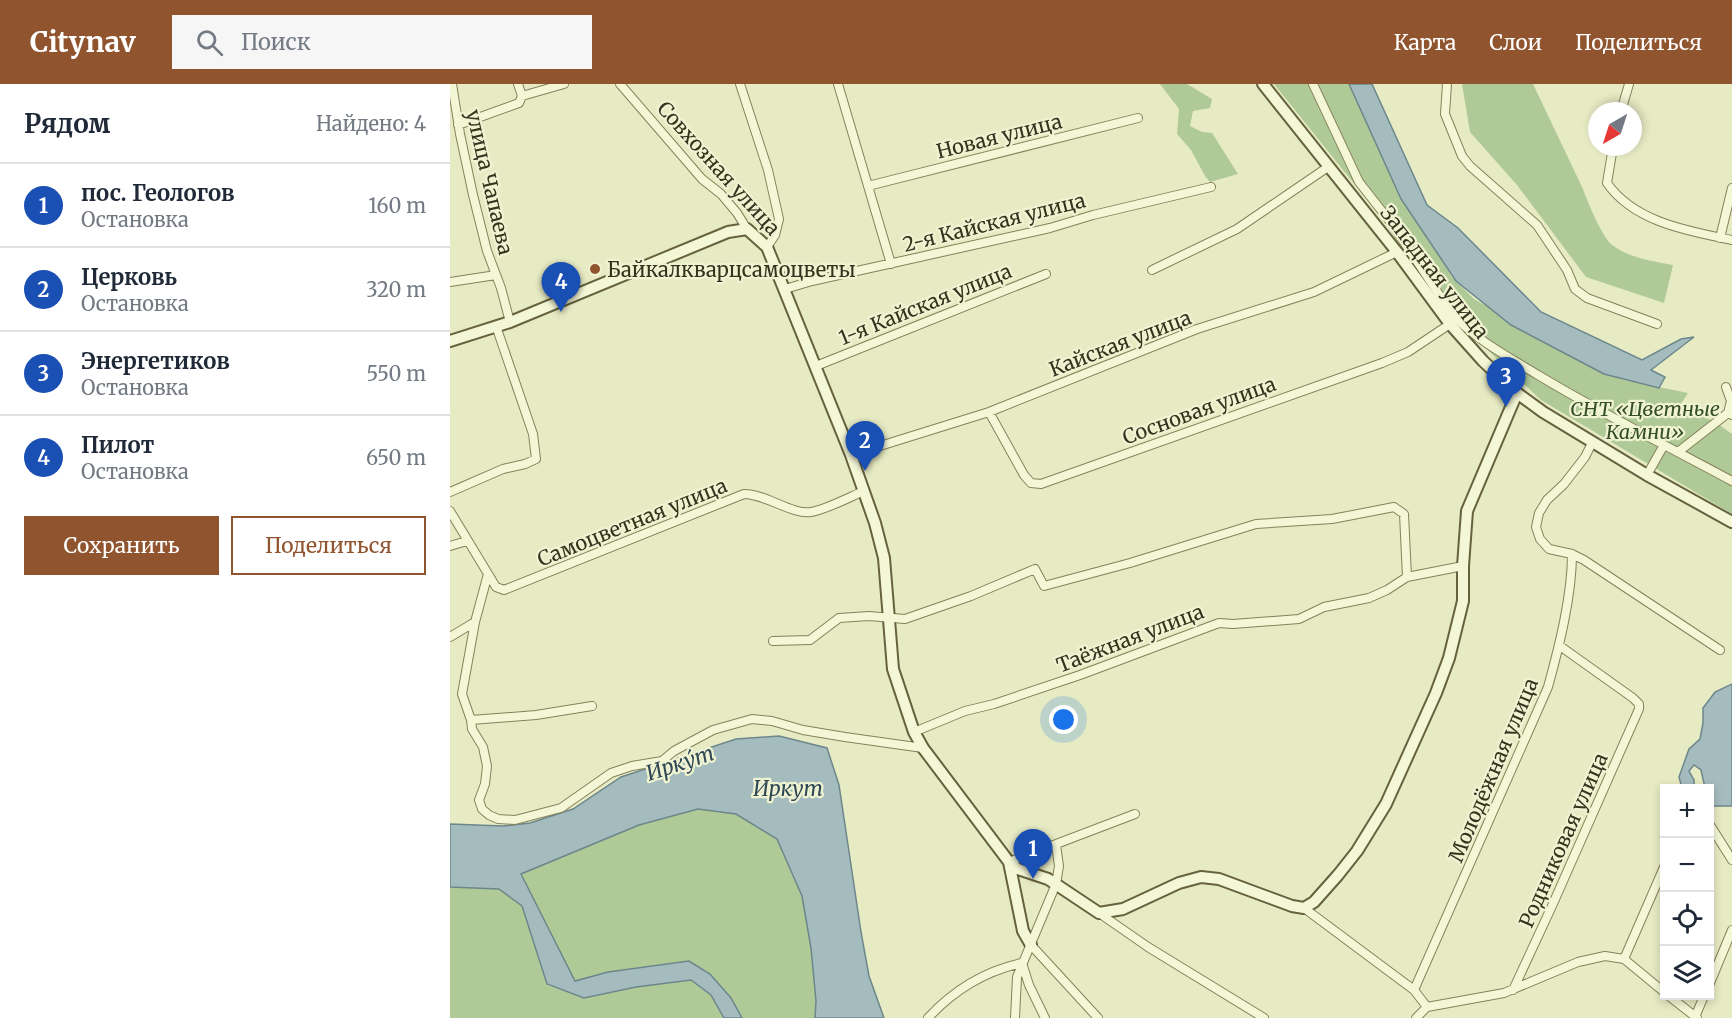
<!DOCTYPE html>
<html lang="ru">
<head>
<meta charset="utf-8">
<style>
  :root { --surface:#fff; --page:#f6f6f7; --text:#1f2937; --muted:#747a83; --line:#e0e1e3; --accent:#90542e }
  body { margin:0; font-family:Merriweather,serif; background:var(--page); color:var(--text) }
  .controls { position:absolute; right:18px; bottom:18px; display:grid; overflow:hidden; border-radius:0px; box-shadow:0 3px 9px #0003 }
  .controls button { width:54px; height:54px; display:grid; place-items:center; padding:0; border:0; border-bottom:2px solid var(--line); background:var(--surface); color:var(--text); font:30px sans-serif }
  .compass { position:absolute; left:1138px; top:18px; width:54px; height:54px; border-radius:50%; background:var(--surface); box-shadow:0 3px 9px #0003; rotate:219deg }
  .you { position:absolute; left:614px; top:636px; width:21px; height:21px; margin:-15px; border:4px solid #fff; border-radius:50%; background:#1a73e8; box-shadow:0 0 0 9px #1a73e833 }
  .badge { display:grid; place-items:center; width:39px; height:39px; border-radius:50%; background:var(--accent); color:#fff; font-size:20px; font-weight:700 }
  .pin { position:absolute; translate:-50% -50px; filter:drop-shadow(0 2px 3px #0008) }
  .pin::after { content:''; position:absolute; top:32px; width:21px; height:18px; background:inherit; clip-path:polygon(0 0,100% 0,50% 100%) }
  .list { margin:0; padding:0; list-style:none }
  h2 { display:flex; justify-content:space-between; align-items:center; height:78px; margin:0; padding:0 24px; font-size:26px }
  h2 small { font-size:20px; font-weight:400; color:var(--muted) }
  .list li { display:grid; grid-template-columns:39px 1fr auto; gap:18px; align-items:center; box-sizing:border-box; height:84px; padding:0 24px; border-top:2px solid var(--line) }
  .list b { display:block; font-size:22px; white-space:nowrap }
  .list p { margin:0; font-size:20px; white-space:nowrap; color:var(--muted) }
  .list em { font-size:20px; font-style:normal; color:var(--muted) }
  .actions { display:flex; gap:12px; padding:18px 24px }
  .actions a { flex:1; padding:14px 0; border:2px solid var(--accent); border-radius:0px; text-align:center; font-size:21px; color:var(--accent) }
  .actions .main { background:var(--accent); color:#fff }
  .icon { flex:none; width:33px; height:33px; fill:none; stroke:currentColor; stroke-width:2; stroke-linecap:round; stroke-linejoin:round }
  .map { position:relative; flex:none; width:1282px; height:934px; overflow:hidden }
  header { display:flex; align-items:center; gap:36px; box-sizing:border-box; height:84px; padding:0 30px; background:var(--accent); color:#fff }
  header strong { font-size:28px }
  nav { display:flex; gap:33px; margin-inline-start:auto; font-size:21px }
  .search { width:420px; height:54px; background:var(--page); display:flex; align-items:center; gap:15px; box-sizing:border-box; padding:0 21px; border-radius:0px; color:var(--muted); font-size:22px }
  main { display:flex }
  aside { flex:1; background:var(--surface) }
  .map>svg:first-child { display:block }
  .green { fill:#afc997 }
  .water { fill:#a5bcbe; stroke:#6c878c; stroke-width:1.5 }
  .lines { fill:none; stroke-linecap:round; stroke-linejoin:round }
  .street-casing { stroke:#85825a; stroke-width:10 }
  .secondary-casing { stroke:#66623e; stroke-width:14 }
  .street { stroke:#f3f7d5; stroke-width:8 }
  .secondary { stroke:#f3f7d5; stroke-width:10 }
  .poi-dot { fill:#90542e; stroke:#f0f3d2; stroke-width:2 }
  .labels { text-anchor:middle; dominant-baseline:central; stroke-width:4.5; stroke-linejoin:round; paint-order:stroke }
  .street-label { font-size:20px; fill:#35321e; stroke:#f0f3d2 }
  .poi-label { font-size:20px; fill:#35321e; stroke:#f0f3d2; text-anchor:start }
  .park-label { font-size:20px; font-style:italic; fill:#355026; stroke:#f0f3d2 }
  .water-label { font-size:21px; font-style:italic; fill:#2e4754; stroke:#f0f3d2 }
</style>
</head>
<body>
<header>
<strong>Citynav</strong>
<div class="search"><svg class="icon" aria-label="search" viewBox="0 0 24 24"><circle cx="10" cy="10" r="6"/><path d="M15 15l6 6"/></svg>Поиск</div>
<nav><a>Карта</a><a>Слои</a><a>Поделиться</a></nav>
</header>
<main>
<aside>
<h2>Рядом<small>Найдено: 4</small></h2>
<ul class="list">
<li><span class="badge" style="background:#1a4fb4">1</span><div><b>пос. Геологов</b><p>Остановка</p></div><em>160 m</em></li>
<li><span class="badge" style="background:#1a4fb4">2</span><div><b>Церковь</b><p>Остановка</p></div><em>320 m</em></li>
<li><span class="badge" style="background:#1a4fb4">3</span><div><b>Энергетиков</b><p>Остановка</p></div><em>550 m</em></li>
<li><span class="badge" style="background:#1a4fb4">4</span><div><b>Пилот</b><p>Остановка</p></div><em>650 m</em></li>
</ul>
<div class="actions"><a class="main">Сохранить</a><a>Поделиться</a></div>
</aside>
<div class="map">
<svg width="1282" height="934" viewBox="0 0 1282 934">
  <rect width="100%" height="100%" fill="#e7ebc3"/>
  <path class="green" d="M710,0H737L762,15L760,24L743,27L740,42L752,48L762,49L788,90L760,98L755,92L741,66L727,50L729,25Z
    M824,0H900L994,175L1001,192L1024,215L1102,260L1174,296L1238,309L1229,323L1264,337L1282,350V430L1091,316L1009,239L962,172Z
    M1012,0H1083L1133,105C1137,117 1152,152 1161,160C1178,174 1202,177 1223,181L1214,219L1136,193L1067,101L1020,48Z
    M248,725L286,730L327,755L352,812L361,864L366,917L365,934H292L281,914L260,891L158,888L125,898L71,790L189,741Z
    M0,803L49,805L72,822L97,901L134,914L186,903L241,896L261,911L274,934H0Z"/>
  <path class="water" d="M899,0H922L977,121L1008,144L1091,228L1192,276L1231,255L1244,253L1201,286L1215,293L1209,304L1154,290L1061,241L1006,197L951,115Z
    M1282,600V722H1261L1260,704H1255L1251,686L1244,681L1239,687L1244,696V704H1232L1229,693L1239,665L1250,655L1253,639V624L1265,608Z
    M329,652L377,664L389,701L411,848L419,892L434,934H365L366,917L361,864L352,812L327,755L286,730L248,725L189,741L71,790L125,897L158,888L239,877L260,890L281,914L292,934H274L261,911L241,896L186,903L134,914L97,900L72,822L49,805L0,803V740L53,742L80,739L123,725L171,693L286,655Z"/>
  <g class="lines">
    <g class="street-casing">
      <path id="street" d="M2,0L10,50L23,111L37,167L51,204L60,238
        M68,0L72,12L114,0
        M170,0L252,95L271,110L287,129L297,145
        M290,0L318,86L329,135L325,151L317,163
        M388,0L441,180
        M863,0L909,98L942,140L1002,230C1026,256 1057,272 1088,291C1151,329 1217,362 1282,397
        M997,0L995,30L1012,72L1020,82L1087,141L1117,186L1125,205L1137,214L1207,240
        M1171,27L1179,0
        M8,41L69,19L72,12
        M1163,63L1157,99C1184,138 1238,147 1282,156
        M418,102L688,34
        M1270,154L1282,104
        M702,186L787,145L878,83
        M0,198L46,191
        M335,205L362,197L600,144L643,131L761,103
        M366,282L596,190
        M1276,303L1281,317L1278,329L1281,327
        M539,328L574,391L581,399L591,400L932,279L958,268L1000,240
        M1142,359L1135,373L1114,400L1097,416L1089,429L1086,443L1090,455L1099,465L1122,470L1134,476L1270,566
        M1228,368L1278,329L1282,331
        M401,371L539,328L747,245L864,208L947,168
        M1197,391L1214,361
        M0,408L53,385L75,380L86,375L83,350L46,242
        M0,427L46,503L54,506L294,410C316,410 342,431 361,428C375,426 400,413 414,407
        M0,462L17,457
        M38,490L25,538L12,610L21,636L22,645L33,663L37,682L35,700L29,716L32,725L39,731L48,735L65,736L111,724L161,689L182,682L212,677L224,667L263,646L302,635L322,637L353,646L395,653L473,664
        M0,553L25,538
        M323,557L360,556L389,534L419,532L455,535L521,512L585,485L594,502L680,479L806,440L882,435L944,423L954,430L957,493
        M21,636L86,631L142,622
        M464,648L515,627L544,620L630,591L769,539L783,540L849,535L874,523L919,514L937,506L957,493L1013,482
        M1260,741L1282,776
        M559,778L685,730
        M854,824L964,906L977,923
        M649,829L698,863L814,934
        M581,861L648,934
        M1174,875L1214,783
        M1260,899L1282,846
        M964,906L1098,603C1109,563 1122,512 1122,470
        M1063,906L1102,822L1189,625V620L1183,614L1110,562
        M1219,912L1247,934
        M977,923L1054,909L1128,878L1155,872L1174,875L1214,908
        M1245,933L1254,912
        M478,934C503,907 535,887 572,879L579,901L595,934
        M565,934L567,893L606,800L609,782L606,761
        M966,934L977,923"/>
    </g>
    <g class="secondary-casing">
      <path id="secondary" d="M813,0L947,168L1000,240L1033,277L1067,309L1093,328L1197,391L1282,438
        M0,257L60,238L278,148L297,145L317,163L401,371L425,439L434,474L443,585L464,648L473,664L559,778L573,847L581,861
        M559,778L568,785L598,795L649,829L673,825L729,799L751,793L769,795L842,822L854,824L864,818L888,791L907,767L936,720L986,609L999,574L1013,517V482L1017,427L1067,309"/>
    </g>
    <use href="#street" class="street"/>
    <use href="#secondary" class="secondary"/>
  </g>
  <circle class="poi-dot" cx="145" cy="185" r="6"/>
  <g class="labels">
    <g class="street-label">
      <text transform="translate(549 52) rotate(-14)">Новая улица</text>
      <text transform="translate(269 84) rotate(48)">Совхозная улица</text>
      <text transform="translate(40 98) rotate(77)">улица Чапаева</text>
      <text transform="translate(544 138) rotate(-14)">2-я Кайская улица</text>
      <text transform="translate(985 188) rotate(52)">Западная улица</text>
      <text transform="translate(475 220) rotate(-22)">1-я Кайская улица</text>
      <text transform="translate(670 259) rotate(-21)">Кайская улица</text>
      <text transform="translate(749 326) rotate(-20)">Сосновая улица</text>
      <text transform="translate(182 438) rotate(-22)">Самоцветная улица</text>
      <text transform="translate(680 554) rotate(-21)">Таёжная улица</text>
      <text transform="translate(1043 686) rotate(-67)">Молодёжная улица</text>
      <text transform="translate(1113 756) rotate(-66)">Родниковая улица</text>
    </g>
    <g class="poi-label">
      <text x="157" y="185">Байкалкварцсамоцветы</text>
    </g>
    <g class="park-label">
      <text x="1195" y="324">СНТ «Цветные<tspan x="1195" dy="23">Камни»</tspan></text>
    </g>
    <g class="water-label">
      <text transform="translate(230 679) rotate(-18)">Ирку́т</text>
      <text x="338" y="704">Иркут</text>
    </g>
  </g>
</svg>
<div class="controls">
<button>+</button>
<button>−</button>
<button><svg class="icon" aria-label="locate" viewBox="0 0 24 24"><circle cx="12" cy="12" r="6"/><path d="M12 2v4M12 18v4M2 12h4M18 12h4"/></svg></button>
<button><svg class="icon" aria-label="layers" viewBox="0 0 24 24"><path d="M12 4l9 5-9 5-9-5zM3 14l9 5 9-5"/></svg></button>
</div>
<svg class="compass" viewBox="-18 -18 36 36"><path d="M0-13l5 13h-10z" fill="#e53935"/><path d="M0 13l5-13h-10z" fill="#747a83"/></svg>
<div class="you"></div>
<div class="pin badge" style="left:583px;top:795px;background:#1a4fb4">1</div>
<div class="pin badge" style="left:415px;top:387px;background:#1a4fb4">2</div>
<div class="pin badge" style="left:1056px;top:323px;background:#1a4fb4">3</div>
<div class="pin badge" style="left:111px;top:228px;background:#1a4fb4">4</div>
</div>
</main>
</body>
</html>
